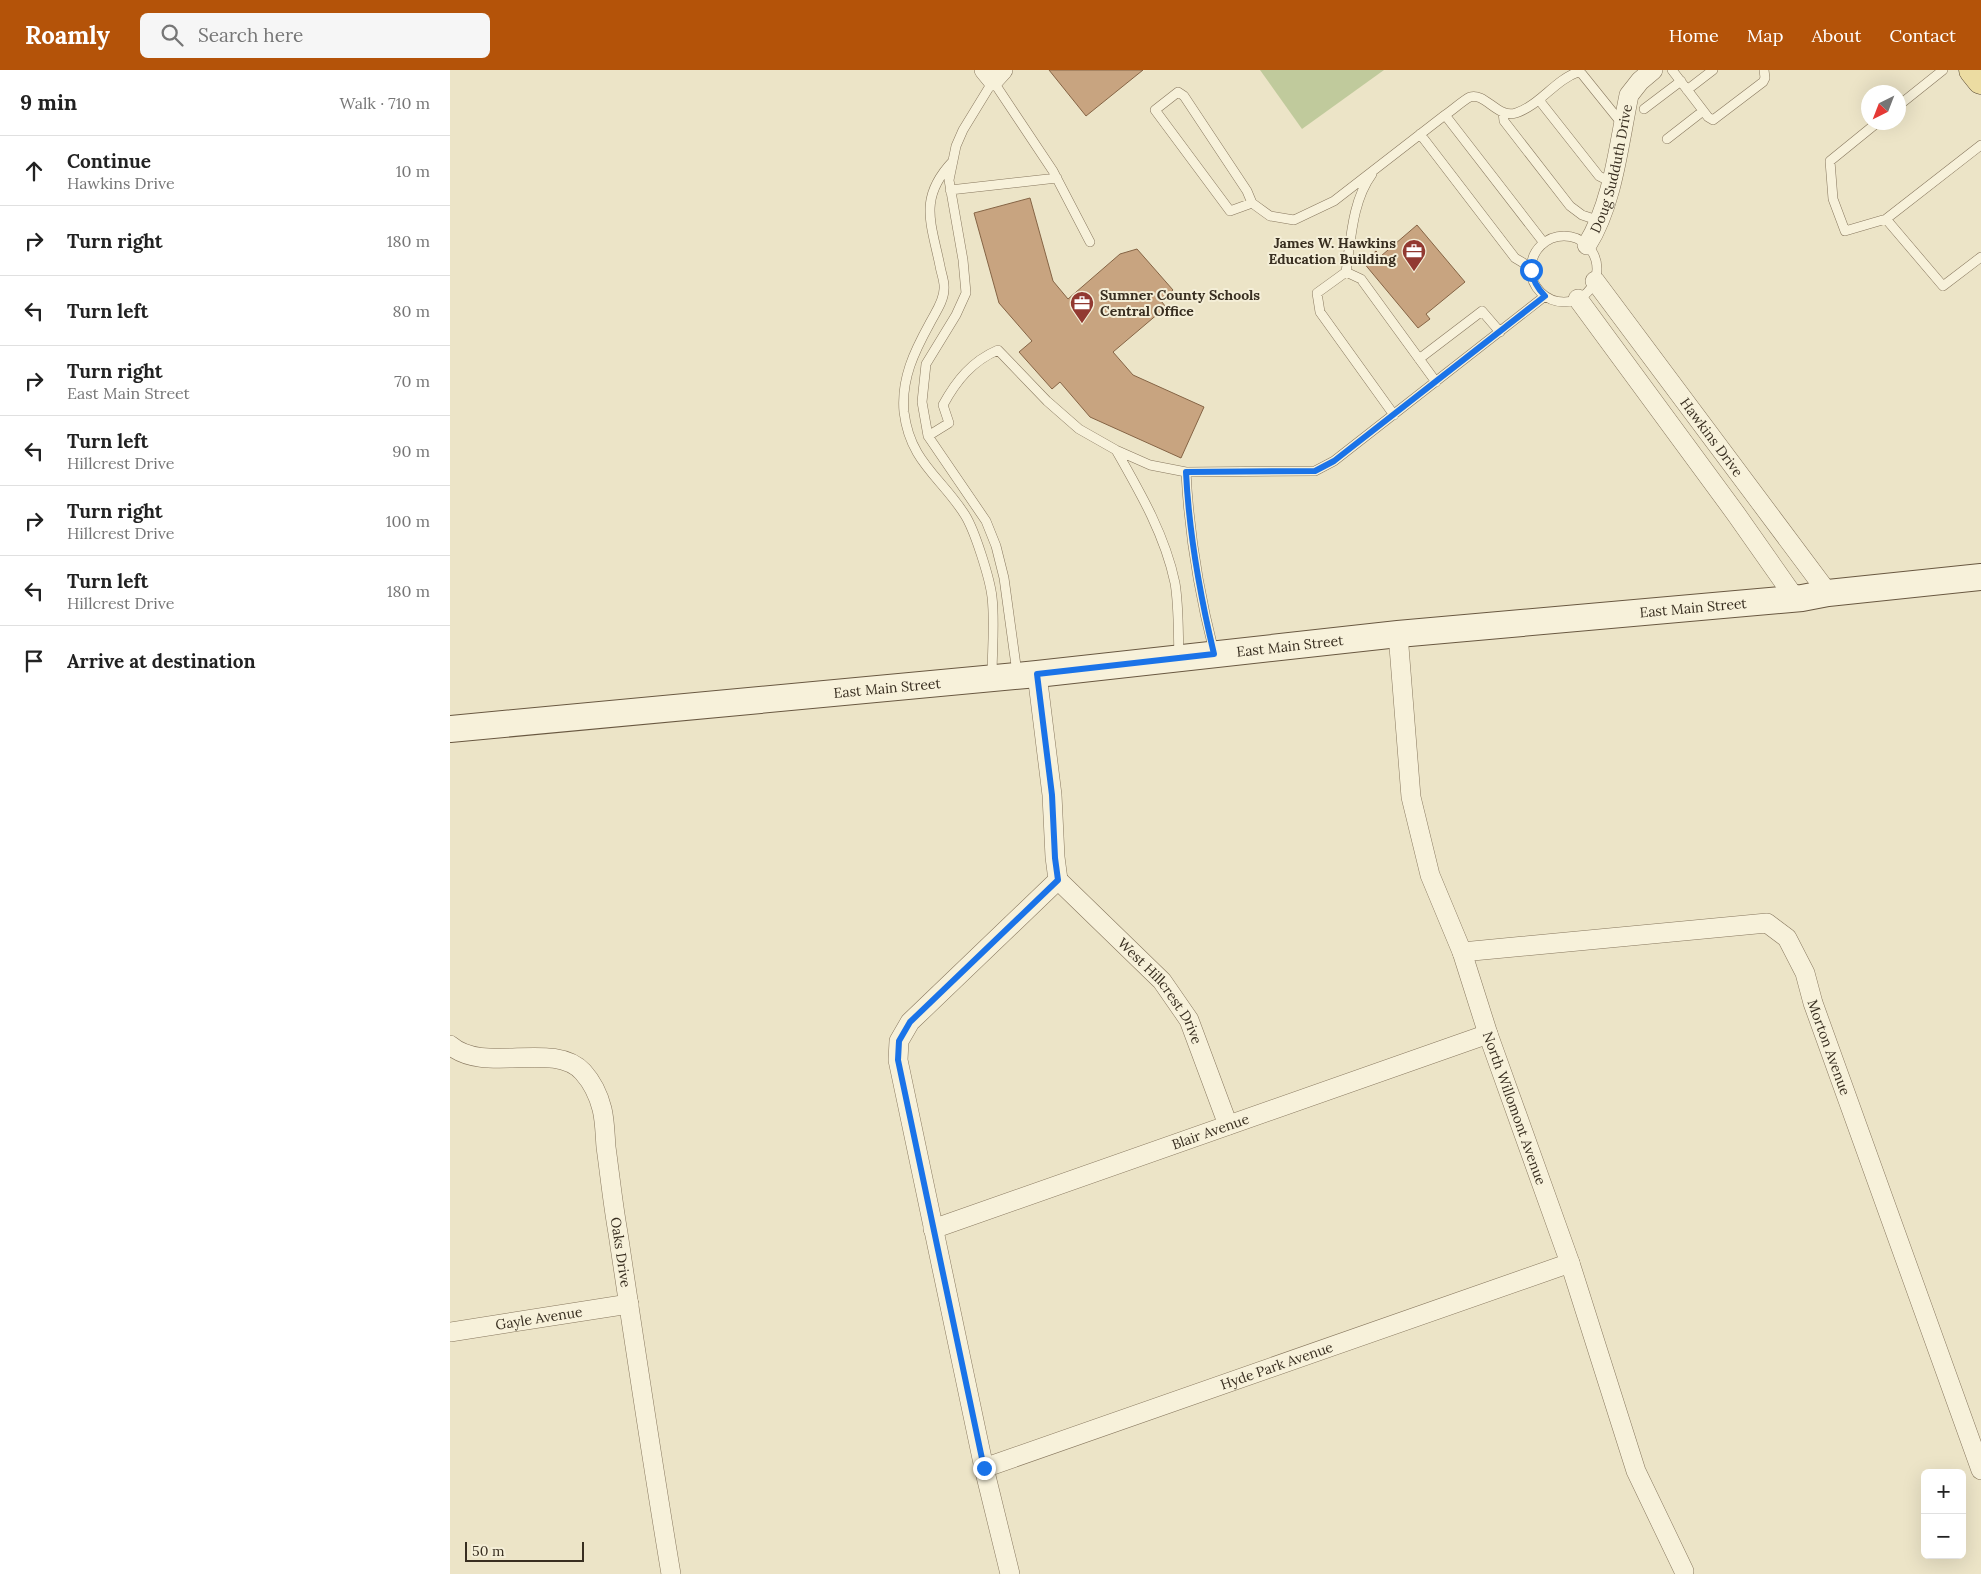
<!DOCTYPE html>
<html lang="en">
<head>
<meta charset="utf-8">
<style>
  :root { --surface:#fff; --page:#f6f6f6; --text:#222; --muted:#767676; --line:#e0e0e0; --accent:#b45309 }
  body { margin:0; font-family:Lora,serif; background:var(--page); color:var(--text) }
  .controls { position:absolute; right:15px; bottom:15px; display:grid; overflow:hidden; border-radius:8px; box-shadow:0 5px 20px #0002 }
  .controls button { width:45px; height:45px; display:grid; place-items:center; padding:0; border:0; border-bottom:1px solid var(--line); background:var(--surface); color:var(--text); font:25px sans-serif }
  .compass { position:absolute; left:1411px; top:15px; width:45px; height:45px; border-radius:50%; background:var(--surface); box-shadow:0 5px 20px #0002; rotate:222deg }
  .scale { position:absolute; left:15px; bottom:12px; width:119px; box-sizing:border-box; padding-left:5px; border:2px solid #382e20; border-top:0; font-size:14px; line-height:18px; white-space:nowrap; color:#382e20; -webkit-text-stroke:4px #f4eed7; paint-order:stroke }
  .stop { position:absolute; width:15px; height:15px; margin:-11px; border:4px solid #1a73e8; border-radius:50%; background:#fff }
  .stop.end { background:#1a73e8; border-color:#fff; box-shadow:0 1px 5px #0008 }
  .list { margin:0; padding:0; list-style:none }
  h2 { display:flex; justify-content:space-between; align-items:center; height:65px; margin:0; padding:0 20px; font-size:21px }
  h2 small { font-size:16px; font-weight:400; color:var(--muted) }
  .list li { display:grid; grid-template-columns:32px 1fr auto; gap:15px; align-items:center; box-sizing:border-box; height:70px; padding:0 20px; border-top:1px solid var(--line) }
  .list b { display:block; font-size:19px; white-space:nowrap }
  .list p { margin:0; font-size:16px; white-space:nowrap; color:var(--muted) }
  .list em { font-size:16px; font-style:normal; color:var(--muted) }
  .icon { flex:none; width:28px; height:28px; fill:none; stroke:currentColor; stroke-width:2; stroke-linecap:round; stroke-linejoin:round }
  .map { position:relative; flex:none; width:1531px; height:1504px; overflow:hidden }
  header { display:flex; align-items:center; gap:30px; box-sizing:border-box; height:70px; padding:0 25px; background:var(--accent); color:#fff }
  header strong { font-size:24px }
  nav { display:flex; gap:28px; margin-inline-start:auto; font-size:18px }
  .search { width:350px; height:45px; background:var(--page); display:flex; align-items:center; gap:12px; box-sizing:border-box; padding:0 18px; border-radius:8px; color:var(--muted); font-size:19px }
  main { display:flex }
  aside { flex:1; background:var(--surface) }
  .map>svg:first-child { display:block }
  .green { fill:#c0ca9c }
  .building { fill:#c8a480; stroke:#856445 }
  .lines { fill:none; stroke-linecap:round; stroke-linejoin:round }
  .lane-casing { stroke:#87775e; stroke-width:10 }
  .street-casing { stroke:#87775e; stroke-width:20 }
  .secondary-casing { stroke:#695841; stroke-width:28 }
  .primary-casing { stroke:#554531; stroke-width:29 }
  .lane { stroke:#f7f1da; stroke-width:9 }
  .street { stroke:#f7f1da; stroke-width:19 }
  .secondary { stroke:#f7f1da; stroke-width:26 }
  .primary { stroke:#ecdca2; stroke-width:28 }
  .route { stroke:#1a73e8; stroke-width:6 }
  .labels { text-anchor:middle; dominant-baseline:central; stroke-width:4; stroke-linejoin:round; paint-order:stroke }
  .street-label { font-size:14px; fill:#382e20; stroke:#f4eed7 }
  .poi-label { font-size:14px; font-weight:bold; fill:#382e20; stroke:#f4eed7; text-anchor:end }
</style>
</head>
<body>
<header>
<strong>Roamly</strong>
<div class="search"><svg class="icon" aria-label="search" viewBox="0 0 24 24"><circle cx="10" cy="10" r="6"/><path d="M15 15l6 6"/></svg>Search here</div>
<nav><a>Home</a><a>Map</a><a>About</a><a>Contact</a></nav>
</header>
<main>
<aside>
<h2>9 min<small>Walk · 710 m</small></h2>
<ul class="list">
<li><svg class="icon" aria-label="ahead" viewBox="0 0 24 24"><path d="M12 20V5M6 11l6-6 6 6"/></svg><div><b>Continue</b><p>Hawkins Drive</p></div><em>10 m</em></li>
<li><svg class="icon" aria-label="right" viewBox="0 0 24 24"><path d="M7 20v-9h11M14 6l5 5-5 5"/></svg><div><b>Turn right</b></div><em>180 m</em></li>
<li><svg class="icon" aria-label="left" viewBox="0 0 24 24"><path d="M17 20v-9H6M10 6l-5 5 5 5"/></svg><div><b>Turn left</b></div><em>80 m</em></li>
<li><svg class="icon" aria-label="right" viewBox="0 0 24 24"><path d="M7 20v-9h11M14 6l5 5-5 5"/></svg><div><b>Turn right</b><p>East Main Street</p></div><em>70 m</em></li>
<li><svg class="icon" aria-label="left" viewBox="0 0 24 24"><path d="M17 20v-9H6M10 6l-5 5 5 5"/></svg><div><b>Turn left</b><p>Hillcrest Drive</p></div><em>90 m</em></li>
<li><svg class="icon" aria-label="right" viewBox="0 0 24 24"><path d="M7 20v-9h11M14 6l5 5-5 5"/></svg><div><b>Turn right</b><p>Hillcrest Drive</p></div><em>100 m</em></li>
<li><svg class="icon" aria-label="left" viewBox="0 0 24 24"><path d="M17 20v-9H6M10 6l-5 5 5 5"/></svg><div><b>Turn left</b><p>Hillcrest Drive</p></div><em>180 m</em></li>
<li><svg class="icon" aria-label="arrive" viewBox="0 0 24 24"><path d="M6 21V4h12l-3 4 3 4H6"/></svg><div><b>Arrive at destination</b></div></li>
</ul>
</aside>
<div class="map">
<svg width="1531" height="1504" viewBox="0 0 1531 1504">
  <rect width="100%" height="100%" fill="#ece4c7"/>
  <path class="green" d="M810,0H934L852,59Z"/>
  <path class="building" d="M599,0H693L636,46Z
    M580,128L603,211L618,229L670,184L687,179L723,220L711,231L716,237L663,282L683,305L754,337L731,388L640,347L610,312L602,319L569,282L582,271L549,233L524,143Z
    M967,155L1015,212L976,244L980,249L968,258L913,192L926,181L931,186Z"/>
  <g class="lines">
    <g class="lane-casing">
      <path id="lane" d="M1222,0L1258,47L1263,50L1313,12L1315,8L1314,0
        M1237,20L1263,0
        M1089,30L1149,106L1161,112
        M1448,36L1493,0
        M1194,39L1231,11
        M1053,42L1054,51L1120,136L1132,145L1150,151
        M995,45C1003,40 1012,31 1020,27C1035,22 1048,49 1066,43C1090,35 1105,10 1128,2L1132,4L1169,50L1173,52
        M1428,52L1380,91L1383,129L1395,161L1436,149
        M970,64L1065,188L1075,194L1082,195
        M1217,69L1253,41
        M1531,75L1436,149L1493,216L1531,187
        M503,91C468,128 481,152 490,196C491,203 495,212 494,219C494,231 485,243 480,253C464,282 451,309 454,342C460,392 491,407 515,445C525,461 540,509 542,527C545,552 542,582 542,607
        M500,120L607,108
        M802,133L780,141L705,40L728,22L734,26L797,121L802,133L820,146L844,150L884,131L995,45L1094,173
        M1081 199a33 33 0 1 1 66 0a33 33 0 1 1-66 0Z
        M896,202C901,170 902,131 922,104
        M969,289L1032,241L1050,262
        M944,345L870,242L867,223L896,202L911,209L986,312
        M478,366L499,353L493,335C506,311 522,291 548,280L597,331L629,359L666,380L700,395L736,402L865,401L884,391L1095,226
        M666,380C690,422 715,465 725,513C729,537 728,563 729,586
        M736,402C739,463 749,523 764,582
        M567,603L554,508L546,476L536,451L478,366L472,332L476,294L506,245L516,223L513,190L499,110L506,76L513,60L543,11L603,101L640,172"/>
    </g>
    <g class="street-casing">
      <g id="street">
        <path d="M534,0L543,11L553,0"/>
        <path id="s1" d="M1137,175C1163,134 1169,73 1179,25L1190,11L1203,0"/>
        <path id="s2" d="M1145,211L1378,523"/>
        <path d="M1128,229L1286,444L1345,528"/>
        <path id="s3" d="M948,564L961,727L980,805L1012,882L1038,964L1120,1193L1186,1401L1234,1501"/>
        <path id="s4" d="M608,810L712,911L739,950L778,1055"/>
        <path id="s5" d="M1012,882L1317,853L1337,868L1355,903L1363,933L1531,1400"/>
        <path id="s6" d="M0,975C34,1005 104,970 133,1002C142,1012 149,1027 152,1039C155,1051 155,1065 156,1077C160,1106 163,1135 168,1163C185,1277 202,1391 221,1504"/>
        <path id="s7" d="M483,1159L1038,964"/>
        <path id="s8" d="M0,1262L179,1234"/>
        <path id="s9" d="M534,1398L1120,1193"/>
        <path d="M560,1504L534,1398L448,990L449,971L460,952L608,810L605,787L602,725L587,604"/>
      </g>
    </g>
    <g class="secondary-casing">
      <g id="secondary">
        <path id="s10" d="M0,659L587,604L948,564L1352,528L1378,523L1531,507"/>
      </g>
    </g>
    <g class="primary-casing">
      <path id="primary" d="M1523,0L1531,10"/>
    </g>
    <use href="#lane" class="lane"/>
    <use href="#street" class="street"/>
    <use href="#secondary" class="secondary"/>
    <use href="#primary" class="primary"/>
  </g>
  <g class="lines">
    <path class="route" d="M534,1398L448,990L449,971L460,952L608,810L605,788L602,725L587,604L764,584C750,525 739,464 736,402L865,401L884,391L1095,226C1087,218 1083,211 1081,200"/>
  </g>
  <defs>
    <g id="office-pin" transform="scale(1.25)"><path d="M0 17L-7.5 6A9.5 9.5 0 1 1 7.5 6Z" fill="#923931" stroke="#f4eed7"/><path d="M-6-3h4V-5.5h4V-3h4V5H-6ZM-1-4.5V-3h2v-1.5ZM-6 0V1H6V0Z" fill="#fff"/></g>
  </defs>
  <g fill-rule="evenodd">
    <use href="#office-pin" x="964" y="181"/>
    <use href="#office-pin" x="632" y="233"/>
  </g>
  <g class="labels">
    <g class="street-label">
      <text stroke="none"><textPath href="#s1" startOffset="81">Doug Sudduth Drive</textPath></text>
      <text stroke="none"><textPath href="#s2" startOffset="195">Hawkins Drive</textPath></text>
      <text stroke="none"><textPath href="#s10" startOffset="1249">East Main Street</textPath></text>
      <text stroke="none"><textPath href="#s10" startOffset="844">East Main Street</textPath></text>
      <text stroke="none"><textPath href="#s10" startOffset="439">East Main Street</textPath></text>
      <text stroke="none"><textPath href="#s4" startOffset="152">West Hillcrest Drive</textPath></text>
      <text stroke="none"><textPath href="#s5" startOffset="449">Morton Avenue</textPath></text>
      <text stroke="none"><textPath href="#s3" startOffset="492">North Willomont Avenue</textPath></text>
      <text stroke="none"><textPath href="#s7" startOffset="294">Blair Avenue</textPath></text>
      <text stroke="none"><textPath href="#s6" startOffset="326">Oaks Drive</textPath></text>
      <text stroke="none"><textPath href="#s8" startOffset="90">Gayle Avenue</textPath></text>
      <text stroke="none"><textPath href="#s9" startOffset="310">Hyde Park Avenue</textPath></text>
    </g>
    <g class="poi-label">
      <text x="946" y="173">James W. Hawkins<tspan x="946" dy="16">Education Building</tspan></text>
      <text x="650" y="225" text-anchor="start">Sumner County Schools<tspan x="650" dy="16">Central Office</tspan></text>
    </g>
  </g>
</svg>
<div class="controls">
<button>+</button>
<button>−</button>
</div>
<svg class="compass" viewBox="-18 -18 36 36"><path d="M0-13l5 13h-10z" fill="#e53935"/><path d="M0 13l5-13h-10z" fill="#767676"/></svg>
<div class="scale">50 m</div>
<div class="stop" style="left:1081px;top:200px"></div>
<div class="stop end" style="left:534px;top:1398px"></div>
</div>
</main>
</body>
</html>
